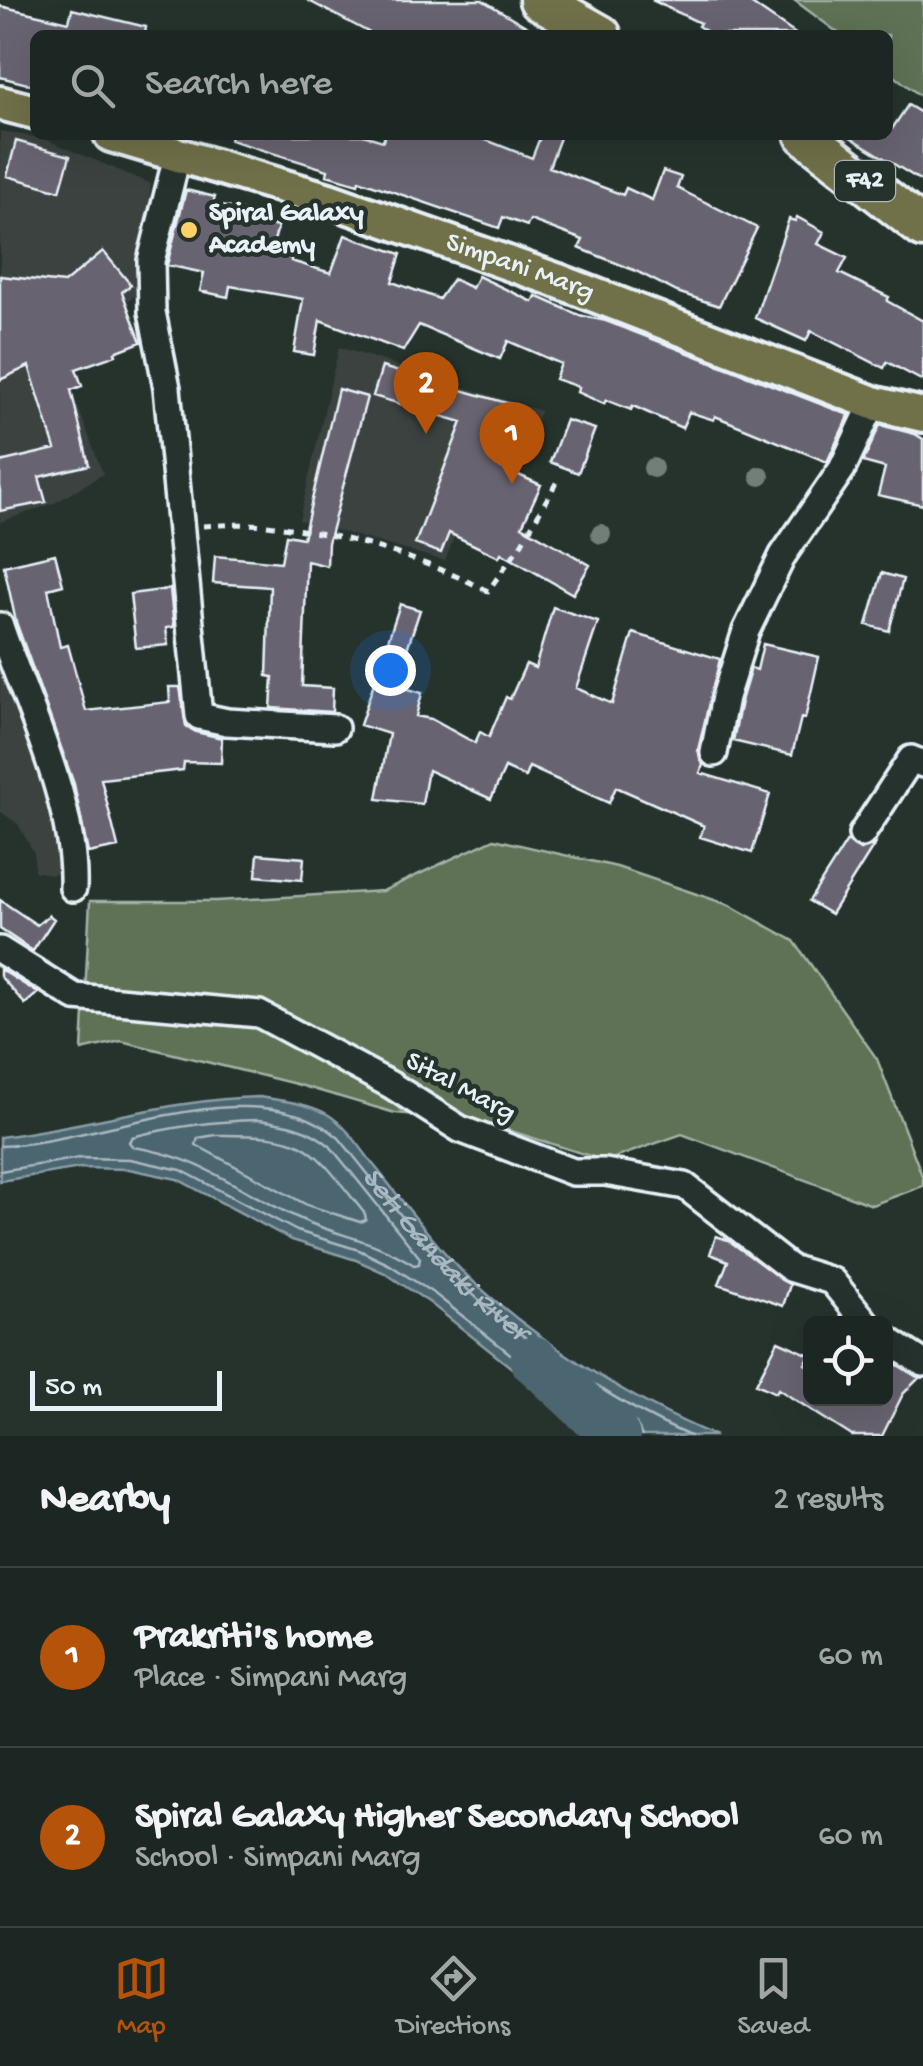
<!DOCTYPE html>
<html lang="en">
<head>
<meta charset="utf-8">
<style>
  :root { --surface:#1c2622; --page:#252e2a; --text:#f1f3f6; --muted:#a0a5a5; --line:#3a4340; --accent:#b45309 }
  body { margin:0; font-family:"Gochi Hand",sans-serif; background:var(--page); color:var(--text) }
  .controls { position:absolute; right:30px; bottom:30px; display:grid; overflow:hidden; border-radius:15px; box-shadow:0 10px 40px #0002 }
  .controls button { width:90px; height:90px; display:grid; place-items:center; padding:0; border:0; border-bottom:2px solid var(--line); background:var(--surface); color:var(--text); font:50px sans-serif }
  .scale { position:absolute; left:30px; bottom:25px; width:192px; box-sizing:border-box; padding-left:10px; border:5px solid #e8f1f8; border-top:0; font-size:28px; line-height:35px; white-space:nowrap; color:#e8f1f8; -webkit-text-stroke:8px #26332d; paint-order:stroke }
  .you { position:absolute; left:390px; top:670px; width:35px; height:35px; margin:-25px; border:8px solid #fff; border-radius:50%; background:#1a73e8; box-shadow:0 0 0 15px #1a73e833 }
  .badge { display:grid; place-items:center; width:65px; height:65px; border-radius:50%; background:var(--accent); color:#fff; font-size:32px; font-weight:700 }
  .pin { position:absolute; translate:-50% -82px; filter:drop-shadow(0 2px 5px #0008) }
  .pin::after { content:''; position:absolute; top:52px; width:35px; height:30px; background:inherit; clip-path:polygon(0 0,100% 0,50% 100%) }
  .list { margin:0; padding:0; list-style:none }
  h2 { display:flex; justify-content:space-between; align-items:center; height:130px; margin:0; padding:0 40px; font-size:42px }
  h2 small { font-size:32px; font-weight:400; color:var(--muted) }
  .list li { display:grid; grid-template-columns:65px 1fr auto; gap:30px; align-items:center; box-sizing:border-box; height:180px; padding:0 40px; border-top:2px solid var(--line) }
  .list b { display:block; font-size:38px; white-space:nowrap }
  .list p { margin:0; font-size:32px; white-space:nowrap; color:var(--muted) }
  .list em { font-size:32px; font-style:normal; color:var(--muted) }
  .icon { flex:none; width:55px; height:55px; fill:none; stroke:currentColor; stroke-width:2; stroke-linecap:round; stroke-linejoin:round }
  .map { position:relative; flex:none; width:923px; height:1436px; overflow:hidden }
  .search { position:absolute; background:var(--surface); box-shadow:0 10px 40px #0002; left:30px; right:30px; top:30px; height:110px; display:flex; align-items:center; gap:25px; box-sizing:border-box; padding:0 35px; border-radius:15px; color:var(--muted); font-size:38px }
  .sheet { height:490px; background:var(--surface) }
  nav { display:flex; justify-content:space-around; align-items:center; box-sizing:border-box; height:140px; border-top:2px solid var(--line); background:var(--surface); font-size:28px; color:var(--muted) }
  nav a { display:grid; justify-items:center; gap:5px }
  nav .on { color:var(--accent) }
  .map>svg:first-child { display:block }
  .built { fill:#3a4241 }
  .green { fill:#5e7255; stroke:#a3b2a6; stroke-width:2.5 }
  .water { fill:#4c6671; stroke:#8a9ea7; stroke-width:2.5 }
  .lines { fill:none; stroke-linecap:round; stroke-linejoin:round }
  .shore { stroke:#aab9c2; stroke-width:2.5 }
  .river { stroke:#4c6671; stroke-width:48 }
  .building { fill:#67646f; stroke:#e8f1f8; stroke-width:2.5 }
  .minor-casing { stroke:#e8f1f8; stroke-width:32 }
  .major-casing { stroke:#e8f1f8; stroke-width:40 }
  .highway-casing { stroke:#e8f1f8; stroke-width:45 }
  .path { stroke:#e8f1f8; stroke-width:5; stroke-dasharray:8 8; stroke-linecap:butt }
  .minor { stroke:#26332d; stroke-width:25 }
  .major { stroke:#70704a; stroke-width:32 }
  .highway { stroke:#70704a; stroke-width:38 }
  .tree { fill:#727f79 }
  .poi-dot { fill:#ffd166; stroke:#26332d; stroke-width:4 }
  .labels { text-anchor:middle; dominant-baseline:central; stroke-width:9; stroke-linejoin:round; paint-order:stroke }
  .shield { fill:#26332d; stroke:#aeb8bb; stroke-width:2.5 }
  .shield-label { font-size:25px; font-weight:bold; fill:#e8f1f8 }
  .poi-label { font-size:28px; font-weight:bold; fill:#e8f1f8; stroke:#26332d; text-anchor:start }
  .street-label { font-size:28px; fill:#e8f1f8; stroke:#26332d }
  .water-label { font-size:30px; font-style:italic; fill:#aab9c2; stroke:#26332d }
</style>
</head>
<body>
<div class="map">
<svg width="923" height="1436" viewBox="0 0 923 1436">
  <rect width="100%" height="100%" fill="#26332d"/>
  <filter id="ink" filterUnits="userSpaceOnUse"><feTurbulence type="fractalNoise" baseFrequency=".01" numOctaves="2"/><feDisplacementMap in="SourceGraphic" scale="20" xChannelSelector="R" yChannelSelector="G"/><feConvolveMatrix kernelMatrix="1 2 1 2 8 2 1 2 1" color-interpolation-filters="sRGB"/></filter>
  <g filter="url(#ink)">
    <path class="built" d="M0,131L45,139L151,184L140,292L95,324L63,395L76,402L103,474L55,503L0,522Z
      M339,347L540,411L523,465L484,458L445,561L299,520Z
      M0,661L20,728L46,786L66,855L60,873L51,875L34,871V853L18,824L0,811Z"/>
    <path class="green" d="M794,0H923V98L888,71V35H841Z
      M494,839L617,867L729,905L794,941L877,1059L923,1178V1186L872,1205L682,1134L606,1161L476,1120L395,1113L296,1084L121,1041L82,1050L90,901H216L383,891Z"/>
    <path class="water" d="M260,1097C283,1101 307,1103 327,1114C346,1125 360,1147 373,1164C402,1200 429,1238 461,1270C529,1336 629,1400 716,1436H636L606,1417L523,1377L430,1303L385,1273L356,1260L292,1240L177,1179L129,1169L80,1168L0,1181V1137C88,1126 172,1099 260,1097Z"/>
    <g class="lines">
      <g class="shore">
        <path d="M258,1120C286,1124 308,1127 330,1146L420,1258L419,1264L414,1265C375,1240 345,1238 305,1221C242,1194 204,1157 133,1147L129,1142L132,1137C175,1126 215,1121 258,1120Z"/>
        <path d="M216,1135C310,1134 309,1144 365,1214L366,1220L360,1222L307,1205L196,1145L198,1138Z"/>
        <path id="s1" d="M0,1146C98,1143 258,1065 339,1138C376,1183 411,1231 451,1273C506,1331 617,1405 690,1436"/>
        <path d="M0,1171L80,1158L130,1159L181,1170L297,1231L359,1250L390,1265L436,1295L528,1368L636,1423L642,1436"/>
      </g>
      <path class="river" d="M534,1360L616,1436"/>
    </g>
    <path class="building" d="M307,0H482L541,35H374Z
      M652,0H746L797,35H712L698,26L700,23Z
      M0,6L69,22L72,9L146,27L145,35H35V86L0,77Z
      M908,105L923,114V182L847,135H888Z
      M231,135H363L383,141L385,135H473L532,158L541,135H561L549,167L623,195L626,188L652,200L663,171L681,177L677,188L757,228L719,306L677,292L636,271L579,248L583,240L530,220L527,226L503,217L499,228L359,180L358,184L327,175L328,170L230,140Z
      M16,141L70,156L60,191L7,176Z
      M186,190L215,197L213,204L248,212L246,219L278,227L271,252L291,258V261L331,273L345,235L401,254L392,282L439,299L453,279L472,288L478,276L533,302L536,296L579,315L606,321L849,415L827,462L715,416L714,420L689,412L682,428L633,406L631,410L606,400L604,404L577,392L579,387L555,379L561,364L508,341L500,359L419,325L403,351L320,320L314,355L294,352L303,299L230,286L228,297L200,291L204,273L167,265Z
      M797,217L824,232L818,244L847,258L839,273L889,297L887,301L923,321V381L887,362L884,368L811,331L806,341L755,318L789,219L795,221Z
      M103,251L131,285L122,292L141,342L115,352L116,355L76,369L82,386L71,390L89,465L39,477L46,502L0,511V462L55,449L29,366L0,380V276L64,283Z
      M382,367L514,405L496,465L541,485L522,526L590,565L573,594L501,553L499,557L449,533L441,553L415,544L462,422L373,396Z
      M338,389L367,397L328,543L327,566L307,561L302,686L333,688L332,712L271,708L273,677L267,676L270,587L213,583L215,556L281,562L286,535L303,538Z
      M566,420L595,429L578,473L550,462Z
      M880,425L915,434L923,439V505L878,495L885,468L863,462Z
      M55,554L63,585L48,589L60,647L68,645L86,711L170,702L169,687H180L186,726L196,732L222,738L221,763L184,762L183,770L101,779L118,847L88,853L74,784L16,622L4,566Z
      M882,573L903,579L889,631L867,625Z
      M170,589L174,627L166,628L168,645L136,648L130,594Z
      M400,604L420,610L395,685L422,693L416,716L431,719L475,743L480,732L489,737L506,697L510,699L526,664L535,668L553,607L598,622L576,688L612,704L633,633L720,659L698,750L703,765L700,773L770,794L752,853L700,837L704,826L616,787L609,803L529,767L525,777L505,768L491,799L428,770L422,804L377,799L389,734L360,725Z
      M763,644L819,657L805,719L801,718L792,755L733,741L741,701L751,668L757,670Z
      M847,841L860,850L875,844L831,914L809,901Z
      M258,854L304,858L302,880L256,876Z
      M0,900L37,925L49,915L54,919L33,951L0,929Z
      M0,969L38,993L25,1004L0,976Z
      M716,1236L728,1240L790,1285L783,1306L719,1284L728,1261L710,1254Z
      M778,1341L810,1355L805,1364L810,1367V1398H886V1358L919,1378L903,1394L882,1436H852L778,1389L776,1393L756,1384Z"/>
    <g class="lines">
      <g class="minor-casing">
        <path id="minor" d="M177,157L151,261L152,312L167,388L199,716L227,722L335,728
          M0,626C27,706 76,804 73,888
          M714,753L725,697L746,631L783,555L842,469L873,403
          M862,834L911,759L923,764
          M0,950L75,997L259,1014L391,1085L460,1129L573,1172H605L685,1186L790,1268L832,1281L867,1324
          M886,1339L923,1363"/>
      </g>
      <g class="major-casing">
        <g id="major">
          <path d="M0,103L35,112"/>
          <path id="s2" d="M111,135L329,200L556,280L873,403L923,415"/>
        </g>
      </g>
      <g class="highway-casing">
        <path id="highway" d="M539,0L601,35
          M805,135L923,228"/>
      </g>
      <path class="path" d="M203,526C224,525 245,523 266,525C342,533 419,557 488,591L522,543L560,476"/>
      <use href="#minor" class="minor"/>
      <use href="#major" class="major"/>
      <use href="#highway" class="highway"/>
    </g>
    <g class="tree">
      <circle cx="653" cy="468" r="10"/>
      <circle cx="760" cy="476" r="10"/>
      <circle cx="601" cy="534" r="10"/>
    </g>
  </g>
  <circle class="poi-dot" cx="189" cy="230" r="10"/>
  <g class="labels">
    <rect class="shield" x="835" y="161" width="60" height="40" rx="8"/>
    <g class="shield-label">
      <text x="865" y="181">F42</text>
    </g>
    <g class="poi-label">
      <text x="209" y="214">Spiral Galaxy<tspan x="209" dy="32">Academy</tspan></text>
    </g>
    <g class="street-label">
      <text stroke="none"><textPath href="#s2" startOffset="430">Simpani Marg</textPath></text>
      <text transform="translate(460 1088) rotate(28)">Sital Marg</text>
    </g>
    <g class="water-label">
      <text stroke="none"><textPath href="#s1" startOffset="508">Seti Gandaki River</textPath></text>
    </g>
  </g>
</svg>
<div class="controls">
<button><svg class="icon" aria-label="locate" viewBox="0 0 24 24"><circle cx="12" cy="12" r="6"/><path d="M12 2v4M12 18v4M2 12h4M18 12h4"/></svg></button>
</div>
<div class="scale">50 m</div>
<div class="you"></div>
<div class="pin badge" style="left:512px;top:484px">1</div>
<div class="pin badge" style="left:426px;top:434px">2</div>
<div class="search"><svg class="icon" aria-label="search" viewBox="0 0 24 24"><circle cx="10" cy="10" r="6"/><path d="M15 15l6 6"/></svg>Search here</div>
</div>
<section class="sheet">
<h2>Nearby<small>2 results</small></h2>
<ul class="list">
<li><span class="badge">1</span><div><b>Prakriti's home</b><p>Place · Simpani Marg</p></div><em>60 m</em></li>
<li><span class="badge">2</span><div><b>Spiral Galaxy Higher Secondary School</b><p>School · Simpani Marg</p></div><em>60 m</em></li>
</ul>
</section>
<nav>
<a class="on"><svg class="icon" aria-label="map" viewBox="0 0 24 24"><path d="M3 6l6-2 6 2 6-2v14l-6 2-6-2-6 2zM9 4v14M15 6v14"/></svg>Map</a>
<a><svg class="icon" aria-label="directions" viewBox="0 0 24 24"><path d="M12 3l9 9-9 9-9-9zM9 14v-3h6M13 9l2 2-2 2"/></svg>Directions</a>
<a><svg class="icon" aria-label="saved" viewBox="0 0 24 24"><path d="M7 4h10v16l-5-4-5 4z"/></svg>Saved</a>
</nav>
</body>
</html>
